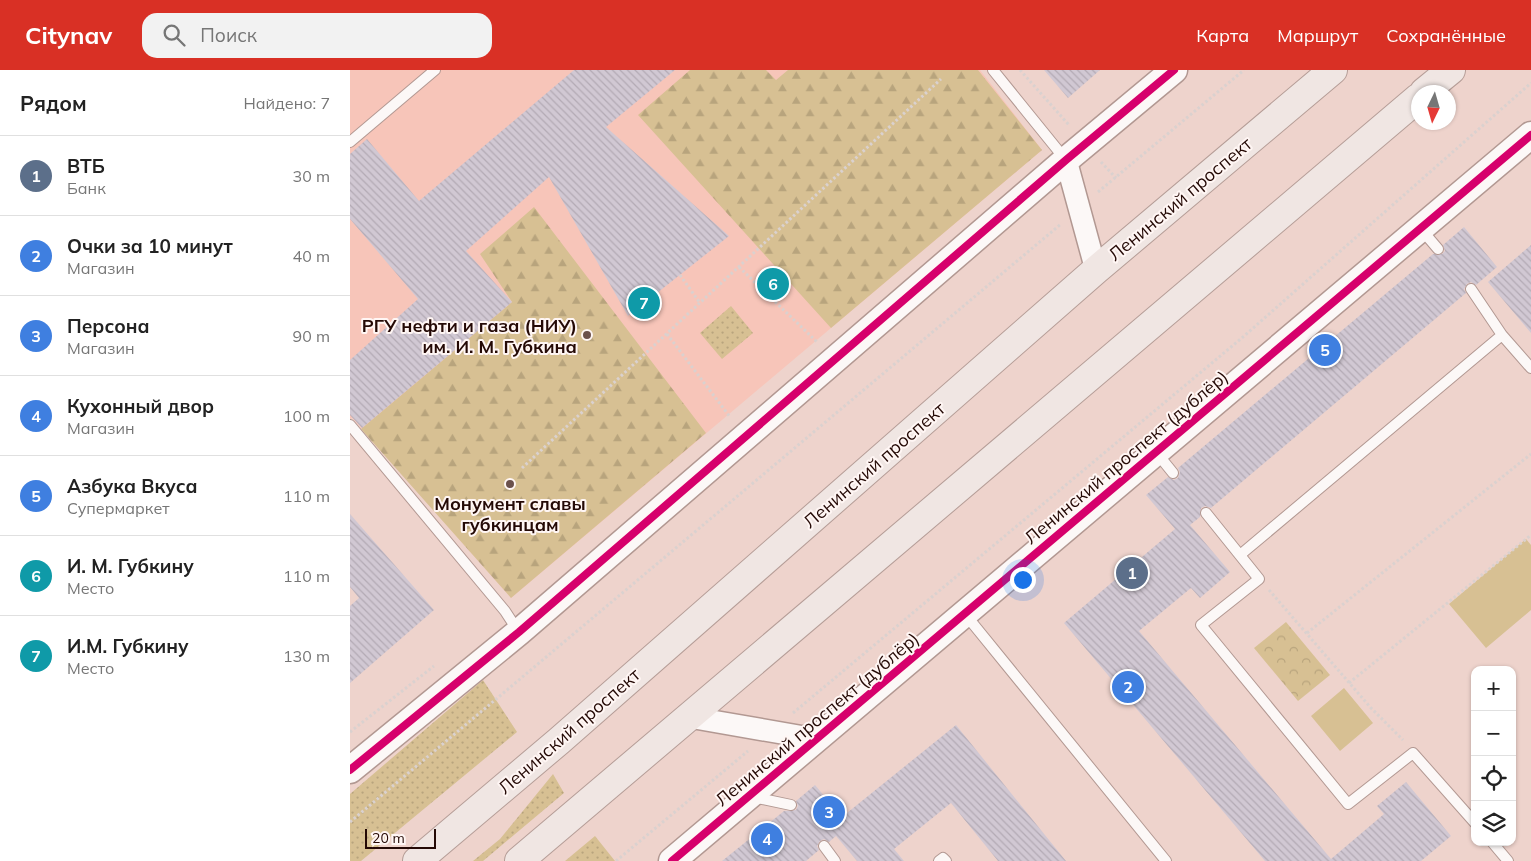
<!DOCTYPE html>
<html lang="ru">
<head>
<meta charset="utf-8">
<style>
  :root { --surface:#fff; --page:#f2f2f2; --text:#222; --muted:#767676; --line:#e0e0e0; --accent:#d93025 }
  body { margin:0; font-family:Mulish,sans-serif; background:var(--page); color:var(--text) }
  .controls { position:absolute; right:15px; bottom:15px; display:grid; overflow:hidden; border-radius:10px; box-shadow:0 1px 4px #0004 }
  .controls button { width:45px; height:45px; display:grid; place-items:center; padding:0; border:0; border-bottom:1px solid var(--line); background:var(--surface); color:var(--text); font:25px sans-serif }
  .compass { position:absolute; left:1061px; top:15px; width:45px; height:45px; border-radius:50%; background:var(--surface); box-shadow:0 1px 4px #0004; rotate:185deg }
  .scale { position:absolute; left:15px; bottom:12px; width:71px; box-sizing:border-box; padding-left:5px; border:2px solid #240905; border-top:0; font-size:14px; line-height:18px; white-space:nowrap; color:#240905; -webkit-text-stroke:4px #fff6f4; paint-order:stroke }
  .you { position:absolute; left:672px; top:509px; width:18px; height:18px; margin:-12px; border:4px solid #fff; border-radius:50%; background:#1a73e8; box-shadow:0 0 0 8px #1a73e833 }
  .badge { display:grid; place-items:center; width:32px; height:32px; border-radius:50%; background:var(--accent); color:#fff; font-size:16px; font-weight:700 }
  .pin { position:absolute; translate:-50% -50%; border:2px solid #fff; box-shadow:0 1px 5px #0006 }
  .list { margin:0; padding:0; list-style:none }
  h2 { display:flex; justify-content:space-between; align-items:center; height:65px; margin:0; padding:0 20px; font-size:21px }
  h2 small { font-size:16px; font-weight:400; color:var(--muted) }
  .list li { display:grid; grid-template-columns:32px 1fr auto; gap:15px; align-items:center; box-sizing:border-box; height:80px; padding:0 20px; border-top:1px solid var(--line) }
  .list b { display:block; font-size:19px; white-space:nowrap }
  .list p { margin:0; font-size:16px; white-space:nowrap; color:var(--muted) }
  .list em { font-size:16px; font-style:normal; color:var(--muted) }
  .icon { flex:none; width:28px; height:28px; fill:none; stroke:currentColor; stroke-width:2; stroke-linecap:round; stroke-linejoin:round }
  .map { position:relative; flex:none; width:1181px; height:791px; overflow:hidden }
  header { display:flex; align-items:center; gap:30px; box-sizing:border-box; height:70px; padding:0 25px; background:var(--accent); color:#fff }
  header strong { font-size:24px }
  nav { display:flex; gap:28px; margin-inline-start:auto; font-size:18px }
  .search { width:350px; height:45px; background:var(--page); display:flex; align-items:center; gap:12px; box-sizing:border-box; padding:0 18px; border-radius:15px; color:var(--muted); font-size:19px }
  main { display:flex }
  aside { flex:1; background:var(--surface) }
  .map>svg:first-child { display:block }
  .built { fill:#f7c5b9 }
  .grass { fill:url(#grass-dots) }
  .forest { fill:url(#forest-firs) }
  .park { fill:url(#park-crowns) }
  .garden { fill:#d7c093 }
  .building { fill:url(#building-back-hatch) }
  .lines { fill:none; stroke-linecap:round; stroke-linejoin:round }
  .service-casing { stroke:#b29892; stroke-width:12 }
  .minor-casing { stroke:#b29892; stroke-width:24 }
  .tertiary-casing { stroke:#b29892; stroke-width:29 }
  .primary-casing { stroke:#b59d97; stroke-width:30 }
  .path { stroke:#dad1cf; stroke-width:3; stroke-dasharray:2.5 2.5; stroke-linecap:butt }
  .service { stroke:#fcf8f7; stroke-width:10 }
  .minor { stroke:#fcf8f7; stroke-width:21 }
  .tertiary { stroke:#fcf8f7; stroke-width:26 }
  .primary { stroke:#f0e6e3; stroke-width:28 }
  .cycleway-casing { stroke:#fff6f4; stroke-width:11 }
  .cycleway { stroke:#d6006c; stroke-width:8 }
  .poi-dot { fill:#6b504b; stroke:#fff6f4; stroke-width:2 }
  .labels { text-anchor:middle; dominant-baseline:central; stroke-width:4; stroke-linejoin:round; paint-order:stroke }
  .street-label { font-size:18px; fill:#240905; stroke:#fff6f4 }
  .poi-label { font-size:18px; font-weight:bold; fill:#240905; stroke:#fff6f4; text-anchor:end }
</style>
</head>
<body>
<header>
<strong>Citynav</strong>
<div class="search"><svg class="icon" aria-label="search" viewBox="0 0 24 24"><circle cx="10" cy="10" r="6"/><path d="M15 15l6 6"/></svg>Поиск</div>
<nav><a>Карта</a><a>Маршрут</a><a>Сохранённые</a></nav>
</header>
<main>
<aside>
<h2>Рядом<small>Найдено: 7</small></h2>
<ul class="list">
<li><span class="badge" style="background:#5c6f8a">1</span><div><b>ВТБ</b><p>Банк</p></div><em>30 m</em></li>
<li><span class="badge" style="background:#3f7fe0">2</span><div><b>Очки за 10 минут</b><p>Магазин</p></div><em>40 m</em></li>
<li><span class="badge" style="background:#3f7fe0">3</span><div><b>Персона</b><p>Магазин</p></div><em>90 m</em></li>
<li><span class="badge" style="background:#3f7fe0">4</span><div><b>Кухонный двор</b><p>Магазин</p></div><em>100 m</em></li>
<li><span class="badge" style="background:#3f7fe0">5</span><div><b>Азбука Вкуса</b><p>Супермаркет</p></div><em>110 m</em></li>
<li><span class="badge" style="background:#0f9aa8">6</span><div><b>И. М. Губкину</b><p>Место</p></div><em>110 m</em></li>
<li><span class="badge" style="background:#0f9aa8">7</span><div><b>И.М. Губкину</b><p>Место</p></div><em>130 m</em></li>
</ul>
</aside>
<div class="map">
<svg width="1181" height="791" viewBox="0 0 1181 791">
  <defs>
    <pattern id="grass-dots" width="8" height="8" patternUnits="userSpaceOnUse" patternTransform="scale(1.25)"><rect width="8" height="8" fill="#d7c093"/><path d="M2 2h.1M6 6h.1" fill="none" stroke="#b8a47d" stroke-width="1.8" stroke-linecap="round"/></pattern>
    <pattern id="forest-firs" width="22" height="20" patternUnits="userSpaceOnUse" patternTransform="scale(1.25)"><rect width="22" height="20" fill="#d7c093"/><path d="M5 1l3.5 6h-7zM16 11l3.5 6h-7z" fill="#b8a47d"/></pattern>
    <pattern id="park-crowns" width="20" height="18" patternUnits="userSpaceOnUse" patternTransform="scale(1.25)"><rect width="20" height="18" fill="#d7c093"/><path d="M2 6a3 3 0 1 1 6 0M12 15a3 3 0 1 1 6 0" fill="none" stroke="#b8a47d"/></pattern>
    <pattern id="building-back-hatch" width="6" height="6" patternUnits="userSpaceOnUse" patternTransform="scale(1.25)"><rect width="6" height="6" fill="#d1c8d3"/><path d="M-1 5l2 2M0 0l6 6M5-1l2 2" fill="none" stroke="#b3aab4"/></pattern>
  </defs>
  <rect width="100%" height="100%" fill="#eed3cc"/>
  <path class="built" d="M0,0H630L692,80L161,528L12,359L2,348L0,349Z"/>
  <path class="grass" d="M381,236L403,263L372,289L350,263Z
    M133,610L167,662L11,791H0V724Z
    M203,704L214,723L133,791H123L150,769Z
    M245,766L265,791H215Z"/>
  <path class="forest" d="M340,0H416L426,10L438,0H628L692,80L481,258L288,45Z
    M184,137L356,363L161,528L11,359L162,232L130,184Z"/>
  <path class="park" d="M936,552L980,605L948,631L904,578Z"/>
  <path class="garden" d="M1176,469L1181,475V540L1136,578L1099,534Z
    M994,618L1023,653L990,681L961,646Z"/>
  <path class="building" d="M224,0H325L256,57L379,166L278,246L199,107L116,181L162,232L12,358L0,345V290L68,229L0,149V84L17,69L69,131Z
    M694,0H750L718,28Z
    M1114,157L1147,197L1126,215L1121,212L1117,214L1114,219L1116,223L861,438L855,436L851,438L850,447L840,455L880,502L850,528L841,518L789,561L981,789L1034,744L1027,736L1056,712L1101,766L1071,791H915L714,553L825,459L796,425L818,407L824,410L828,408L830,402L828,398L1083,184H1092L1095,181L1093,175Z
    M1181,175V263L1138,212Z
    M0,444L84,540L0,613V536L9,528L0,517Z
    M606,655L716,791H648L601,733L544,779L554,791H507L486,766L479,772L474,769L470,771L467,776L469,780L456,791H372L434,741L446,740L448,736L446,731L465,715L492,747Z"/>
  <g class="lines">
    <g class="service-casing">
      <path id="service" d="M643,0L715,89
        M0,72L85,0
        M1071,159L1088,179
        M1121,219L1152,265
        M0,355L155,541L168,561
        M806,382L823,403
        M856,443L909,509L851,555L998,734L1063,683L1125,753
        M890,485L1152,265L1181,298
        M615,544L816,791
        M403,727L441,735
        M1142,772L1158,791
        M474,776L485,791
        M589,791L593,788L596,791"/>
    </g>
    <g class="minor-casing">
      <path id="minor" d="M716,90L746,200
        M339,647L466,669"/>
    </g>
    <g class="tertiary-casing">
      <path id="tertiary" d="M0,700L169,562L716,90L824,0
        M322,791L1181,65"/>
    </g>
    <g class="primary-casing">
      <path id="primary" d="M1074,22L1101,0
        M67,791L209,671L746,200L983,0
        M169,791L1068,28"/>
    </g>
    <path class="path" d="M670,0L719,55
      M751,92L766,108
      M748,122L894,0
      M389,197L467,272
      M330,205L350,233
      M317,264L380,347
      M172,398L591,9
      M919,520L1021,638L1053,670
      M957,563L1181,384
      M999,613L1181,465
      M443,643L893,267L1181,13
      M0,662L84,596
      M0,752L711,154
      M266,791L398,681"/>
    <use href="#service" class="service"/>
    <use href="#minor" class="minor"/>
    <use href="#tertiary" class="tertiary"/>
    <use href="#primary" class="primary"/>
    <g class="cycleway-casing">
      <path id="cycleway" d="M0,700L169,562L716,90L824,0
        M322,791L1181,65"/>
    </g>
    <use href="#cycleway" class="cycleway"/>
  </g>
  <g class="poi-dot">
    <circle cx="237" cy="265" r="5"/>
    <circle cx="160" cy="414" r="5"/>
  </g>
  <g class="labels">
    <g class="street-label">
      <text transform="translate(830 129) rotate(-40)">Ленинский проспект</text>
      <text transform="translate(776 387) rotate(-40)">Ленинский проспект (дублёр)</text>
      <text transform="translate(524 395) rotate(-41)">Ленинский проспект</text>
      <text transform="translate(467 649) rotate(-40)">Ленинский проспект (дублёр)</text>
      <text transform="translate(219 661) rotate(-41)">Ленинский проспект</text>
    </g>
    <g class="poi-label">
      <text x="227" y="255">РГУ нефти и газа (НИУ)<tspan x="227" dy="21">им. И. М. Губкина</tspan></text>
      <text x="160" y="433" text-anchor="middle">Монумент славы<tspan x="160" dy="21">губкинцам</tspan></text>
    </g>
  </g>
</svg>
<div class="controls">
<button>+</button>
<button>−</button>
<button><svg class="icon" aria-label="locate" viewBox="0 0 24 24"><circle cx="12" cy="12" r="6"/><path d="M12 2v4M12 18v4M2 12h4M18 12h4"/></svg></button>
<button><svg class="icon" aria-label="layers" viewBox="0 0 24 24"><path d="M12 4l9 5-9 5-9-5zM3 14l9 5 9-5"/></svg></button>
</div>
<svg class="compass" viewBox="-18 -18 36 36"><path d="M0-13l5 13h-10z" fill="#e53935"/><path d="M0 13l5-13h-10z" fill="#767676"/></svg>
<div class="scale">20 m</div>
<div class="you"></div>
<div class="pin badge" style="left:782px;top:503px;background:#5c6f8a">1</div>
<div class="pin badge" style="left:778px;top:617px;background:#3f7fe0">2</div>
<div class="pin badge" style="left:479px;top:742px;background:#3f7fe0">3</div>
<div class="pin badge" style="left:417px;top:769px;background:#3f7fe0">4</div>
<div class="pin badge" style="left:975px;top:280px;background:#3f7fe0">5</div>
<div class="pin badge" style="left:423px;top:214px;background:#0f9aa8">6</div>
<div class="pin badge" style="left:294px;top:233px;background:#0f9aa8">7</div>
</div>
</main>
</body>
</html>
